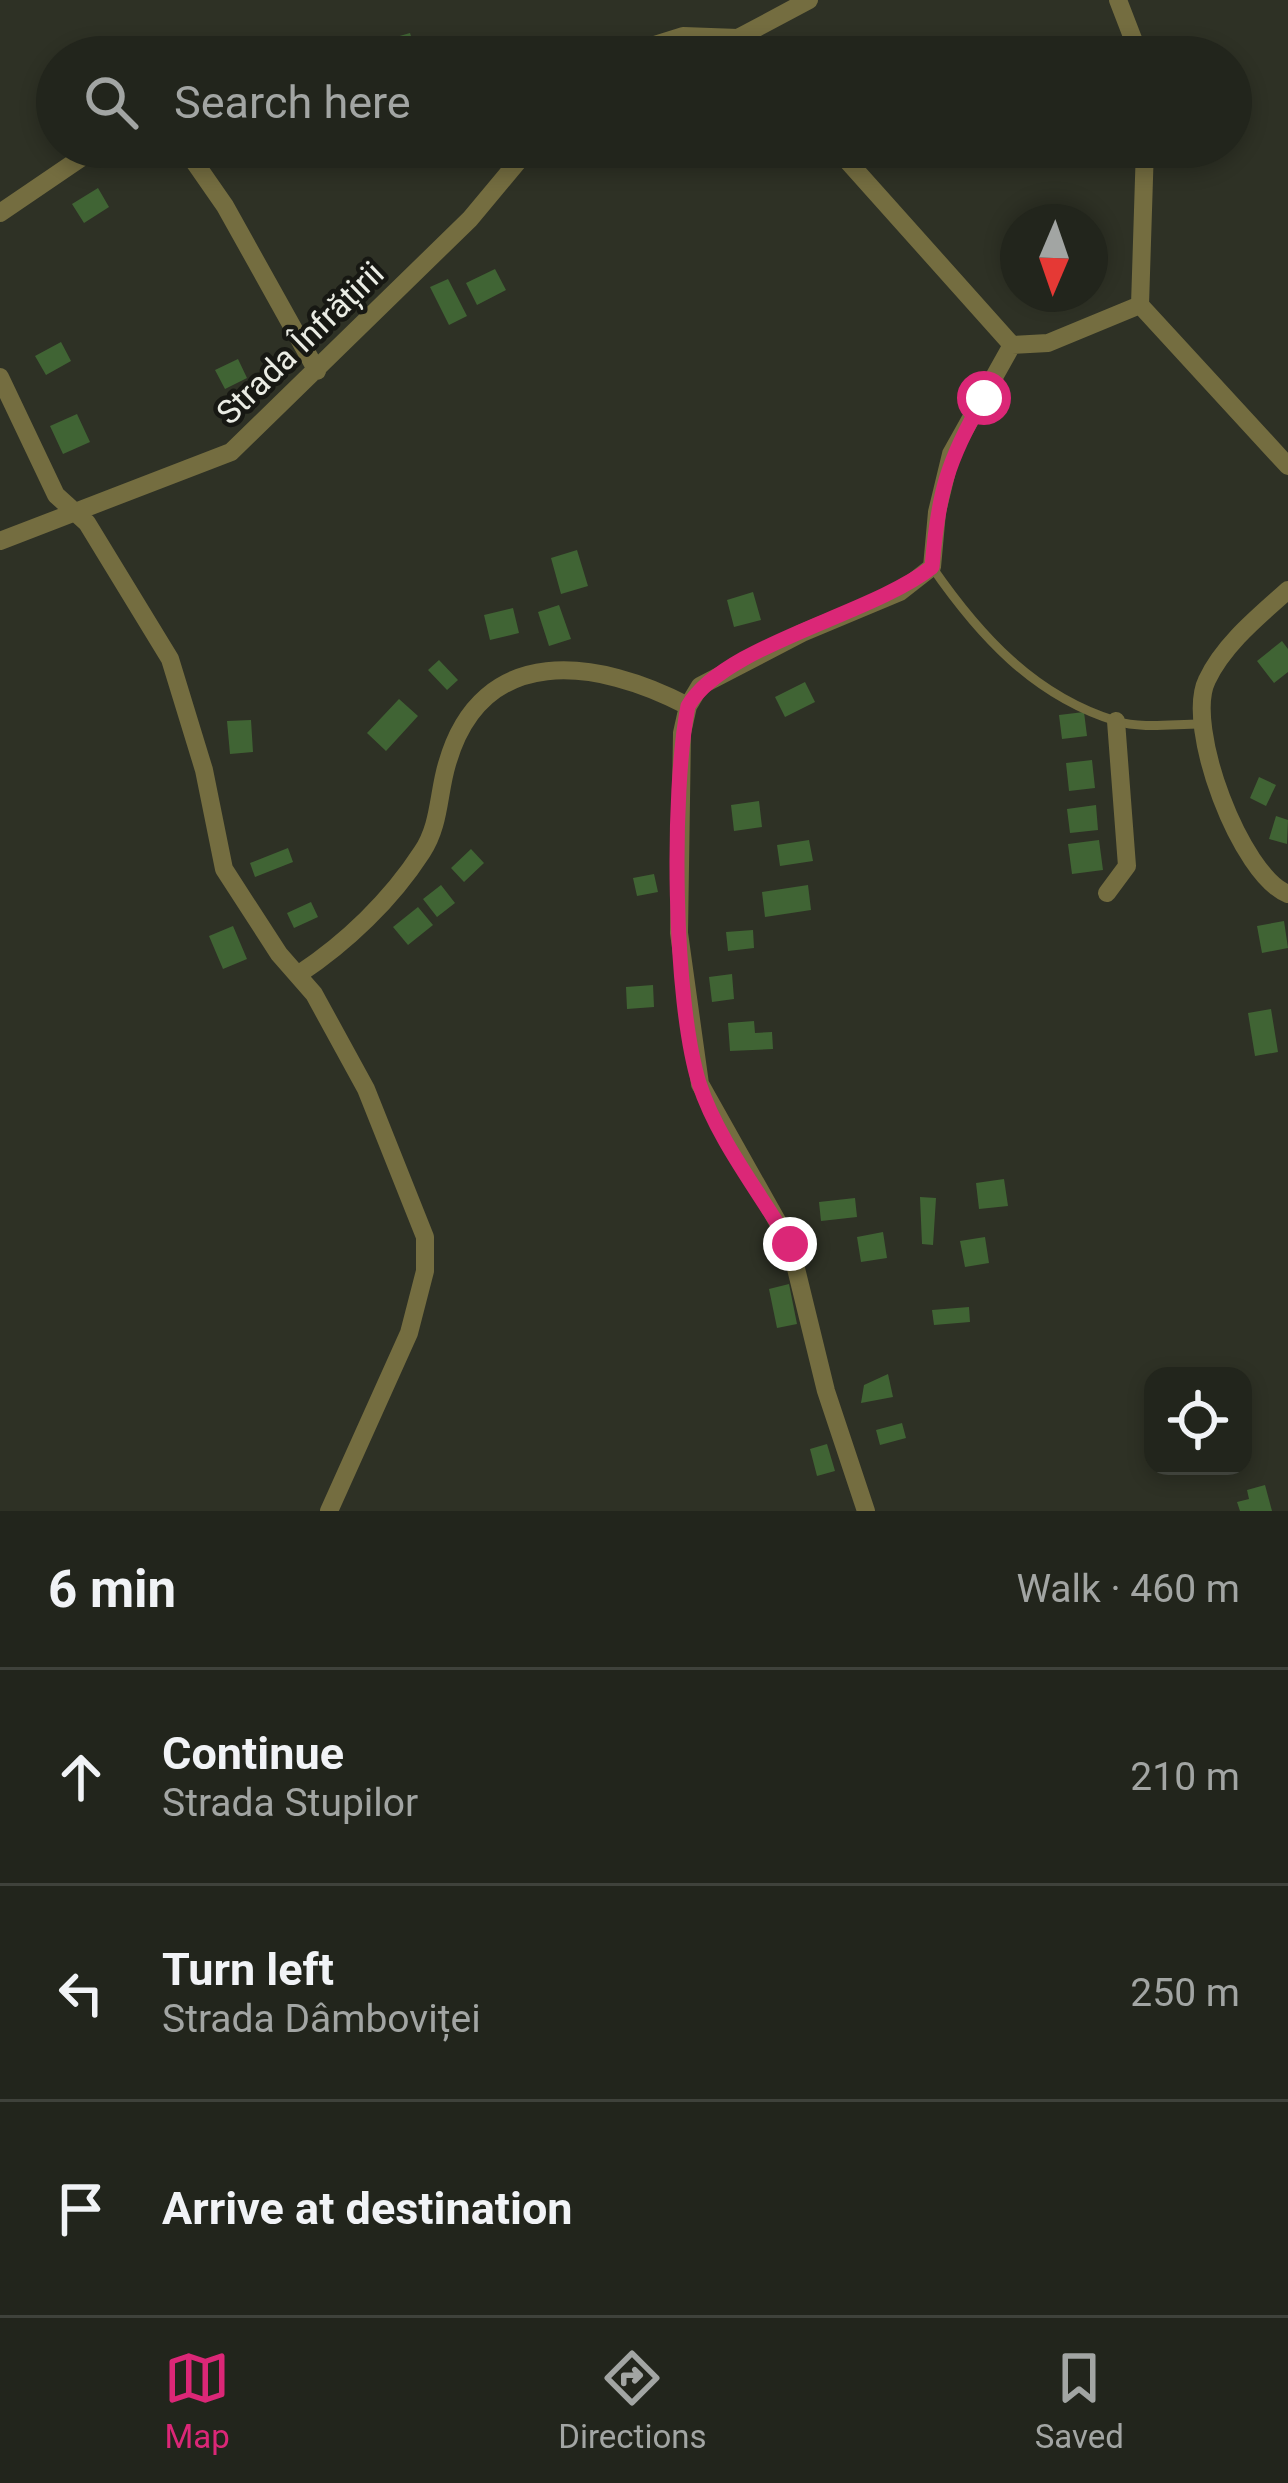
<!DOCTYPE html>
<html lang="en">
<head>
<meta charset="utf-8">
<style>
  :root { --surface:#22251c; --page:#2e3129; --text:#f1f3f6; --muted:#a2a5a3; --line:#3f423b; --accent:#db2777 }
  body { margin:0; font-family:Roboto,sans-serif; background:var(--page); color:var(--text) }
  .controls { position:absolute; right:36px; bottom:36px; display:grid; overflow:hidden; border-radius:24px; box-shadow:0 6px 18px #0003 }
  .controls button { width:108px; height:108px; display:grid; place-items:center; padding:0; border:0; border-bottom:3px solid var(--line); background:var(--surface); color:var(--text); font:60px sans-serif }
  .compass { position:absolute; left:1000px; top:204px; width:108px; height:108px; border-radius:50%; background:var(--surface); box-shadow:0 6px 18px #0003; rotate:182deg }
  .stop { position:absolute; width:36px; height:36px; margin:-27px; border:9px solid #db2777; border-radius:50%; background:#fff }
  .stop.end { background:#db2777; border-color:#fff; box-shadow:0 3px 12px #0008 }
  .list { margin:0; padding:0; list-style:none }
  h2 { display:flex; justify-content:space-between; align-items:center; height:156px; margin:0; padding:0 48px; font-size:51px }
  h2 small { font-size:39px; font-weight:400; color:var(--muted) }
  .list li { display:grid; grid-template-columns:78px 1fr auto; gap:36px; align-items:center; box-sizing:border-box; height:216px; padding:0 48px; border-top:3px solid var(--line) }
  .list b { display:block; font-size:45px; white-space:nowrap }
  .list p { margin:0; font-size:39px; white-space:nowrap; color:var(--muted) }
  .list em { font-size:39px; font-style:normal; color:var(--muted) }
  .icon { flex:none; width:66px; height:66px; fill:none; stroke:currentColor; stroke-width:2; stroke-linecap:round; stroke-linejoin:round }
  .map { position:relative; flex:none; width:1288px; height:1511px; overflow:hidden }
  .search { position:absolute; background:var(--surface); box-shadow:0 6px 18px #0003; left:36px; right:36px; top:36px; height:132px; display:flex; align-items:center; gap:30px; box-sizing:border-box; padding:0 42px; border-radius:66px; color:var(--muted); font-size:45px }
  .sheet { height:804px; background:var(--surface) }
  nav { display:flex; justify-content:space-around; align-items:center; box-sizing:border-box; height:168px; border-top:3px solid var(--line); background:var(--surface); font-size:33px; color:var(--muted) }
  nav a { display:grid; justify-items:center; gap:6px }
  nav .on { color:var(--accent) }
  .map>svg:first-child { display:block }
  .building { fill:#406434 }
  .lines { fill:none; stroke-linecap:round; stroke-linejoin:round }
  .service { stroke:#746d40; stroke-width:9 }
  .minor { stroke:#746d40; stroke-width:18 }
  .route { stroke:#db2777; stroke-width:15 }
  .labels { text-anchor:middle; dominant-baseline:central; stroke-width:9; stroke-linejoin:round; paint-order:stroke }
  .street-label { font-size:33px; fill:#eaece4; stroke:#171813 }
</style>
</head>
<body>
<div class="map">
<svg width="1288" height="1511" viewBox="0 0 1288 1511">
  <rect width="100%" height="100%" fill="#2e3125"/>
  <path class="building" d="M410,33L416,52L395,57L389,39Z
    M98,188L109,207L84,223L72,204Z
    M495,269L506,290L477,305L466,283Z
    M448,279L467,316L449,325L430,287Z
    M61,342L71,361L46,375L35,356Z
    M238,359L247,378L225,389L215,370Z
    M77,414L90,442L63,454L50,426Z
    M577,550L588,586L561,594L551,558Z
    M753,592L761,620L734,627L727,600Z
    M559,605L571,639L549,646L538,612Z
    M513,608L519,633L490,640L484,615Z
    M1282,641L1288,649V672L1274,683L1257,661Z
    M439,660L458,680L447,690L428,670Z
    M805,682L815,702L785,717L775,697Z
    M399,699L418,716L386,751L367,733Z
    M1084,712L1087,736L1062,739L1059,715Z
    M251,720L253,752L230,754L227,721Z
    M1092,760L1095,788L1069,791L1066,763Z
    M1259,777L1276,785L1266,806L1250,798Z
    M759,801L762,827L734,831L731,805Z
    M1096,805L1098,830L1070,833L1067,809Z
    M1276,816L1288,820L1287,844L1269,839Z
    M809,840L813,861L780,866L777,845Z
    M1099,840L1103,870L1072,874L1068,844Z
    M288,848L293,862L255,877L250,863Z
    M471,849L484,863L464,882L451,868Z
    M654,874L658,892L637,896L633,878Z
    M441,885L455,903L437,917L423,899Z
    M808,885L811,910L765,917L762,892Z
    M311,902L318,917L294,928L287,913Z
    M418,907L433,925L408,945L393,927Z
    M1284,921L1288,948L1262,953L1257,926Z
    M233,926L247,959L223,969L209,936Z
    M753,930L754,948L728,951L726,932Z
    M732,974L734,999L712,1002L709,977Z
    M653,985L654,1007L627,1009L626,987Z
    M1271,1009L1278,1052L1255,1056L1248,1013Z
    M754,1021L755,1033L772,1032L773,1049L730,1051L728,1023Z
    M1004,1179L1008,1206L979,1209L976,1183Z
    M920,1197L936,1198L933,1245L922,1244Z
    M855,1198L857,1217L821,1221L819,1202Z
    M883,1232L887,1258L861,1262L857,1237Z
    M985,1237L989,1263L965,1267L960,1241Z
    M789,1284L797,1324L777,1328L769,1289Z
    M969,1307L970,1322L934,1325L932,1310Z
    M888,1374L893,1397L861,1403L864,1385Z
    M902,1423L906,1438L880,1445L876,1430Z
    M827,1444L835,1471L817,1476L810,1449Z
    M1265,1485L1272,1511H1240L1237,1502L1249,1499L1247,1490Z"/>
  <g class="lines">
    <path class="service" d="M932,567C979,635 1034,696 1116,721C1142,729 1173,724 1200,724"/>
    <path class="minor" d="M1118,0L1140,57
      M738,38L755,57
      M616,57L683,36L738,38L809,0
      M184,147L225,206L317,371
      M835,147L1012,345
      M1145,147L1140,305L1288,466
      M0,213L97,147
      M1012,345L1048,343L1140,305
      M0,377L56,495L87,523L170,659L204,770L224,869L279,954L314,994L366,1089L425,1237V1271L409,1333L329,1511
      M0,541L231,452L470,219L530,147
      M1288,590C1259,616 1224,644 1207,680C1184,726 1241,876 1288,894
      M1107,893L1127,866L1116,721
      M299,974C346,943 391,900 422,852C440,825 438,794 447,764C482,641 598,659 688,706
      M866,1511L826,1391L790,1244L700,1084L679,933L682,733L688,706L700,686L802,633L900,592L932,567L937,512L951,454L1012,345"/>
  </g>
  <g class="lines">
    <path class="route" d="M790,1244C760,1193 717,1139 699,1083C673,998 671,794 688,706C725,644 869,616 932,567C938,495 947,460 984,398"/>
  </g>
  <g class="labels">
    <g class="street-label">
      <text transform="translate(300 343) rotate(-44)">Strada Înfrățirii</text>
    </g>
  </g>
</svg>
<div class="controls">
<button><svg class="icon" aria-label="locate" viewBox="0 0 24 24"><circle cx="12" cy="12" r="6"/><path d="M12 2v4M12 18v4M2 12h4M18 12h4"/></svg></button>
</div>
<svg class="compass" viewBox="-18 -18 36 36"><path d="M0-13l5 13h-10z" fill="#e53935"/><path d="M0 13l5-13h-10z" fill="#a2a5a3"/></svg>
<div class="stop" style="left:984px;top:398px"></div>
<div class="stop end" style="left:790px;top:1244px"></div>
<div class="search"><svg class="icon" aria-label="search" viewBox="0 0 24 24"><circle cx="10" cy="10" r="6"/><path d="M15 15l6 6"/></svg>Search here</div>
</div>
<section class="sheet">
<h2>6 min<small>Walk · 460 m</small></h2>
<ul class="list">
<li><svg class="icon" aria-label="ahead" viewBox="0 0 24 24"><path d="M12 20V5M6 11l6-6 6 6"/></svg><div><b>Continue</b><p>Strada Stupilor</p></div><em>210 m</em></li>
<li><svg class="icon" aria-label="left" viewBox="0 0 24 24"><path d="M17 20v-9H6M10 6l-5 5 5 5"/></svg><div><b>Turn left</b><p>Strada Dâmboviței</p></div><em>250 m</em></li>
<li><svg class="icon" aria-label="arrive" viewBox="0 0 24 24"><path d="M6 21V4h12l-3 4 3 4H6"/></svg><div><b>Arrive at destination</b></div></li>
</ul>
</section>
<nav>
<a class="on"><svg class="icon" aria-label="map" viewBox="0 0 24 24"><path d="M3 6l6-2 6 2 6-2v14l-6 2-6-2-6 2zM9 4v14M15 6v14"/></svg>Map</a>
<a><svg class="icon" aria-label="directions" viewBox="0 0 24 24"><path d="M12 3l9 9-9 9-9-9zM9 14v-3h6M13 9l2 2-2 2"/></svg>Directions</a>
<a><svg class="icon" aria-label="saved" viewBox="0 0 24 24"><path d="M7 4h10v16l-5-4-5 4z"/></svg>Saved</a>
</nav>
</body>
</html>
